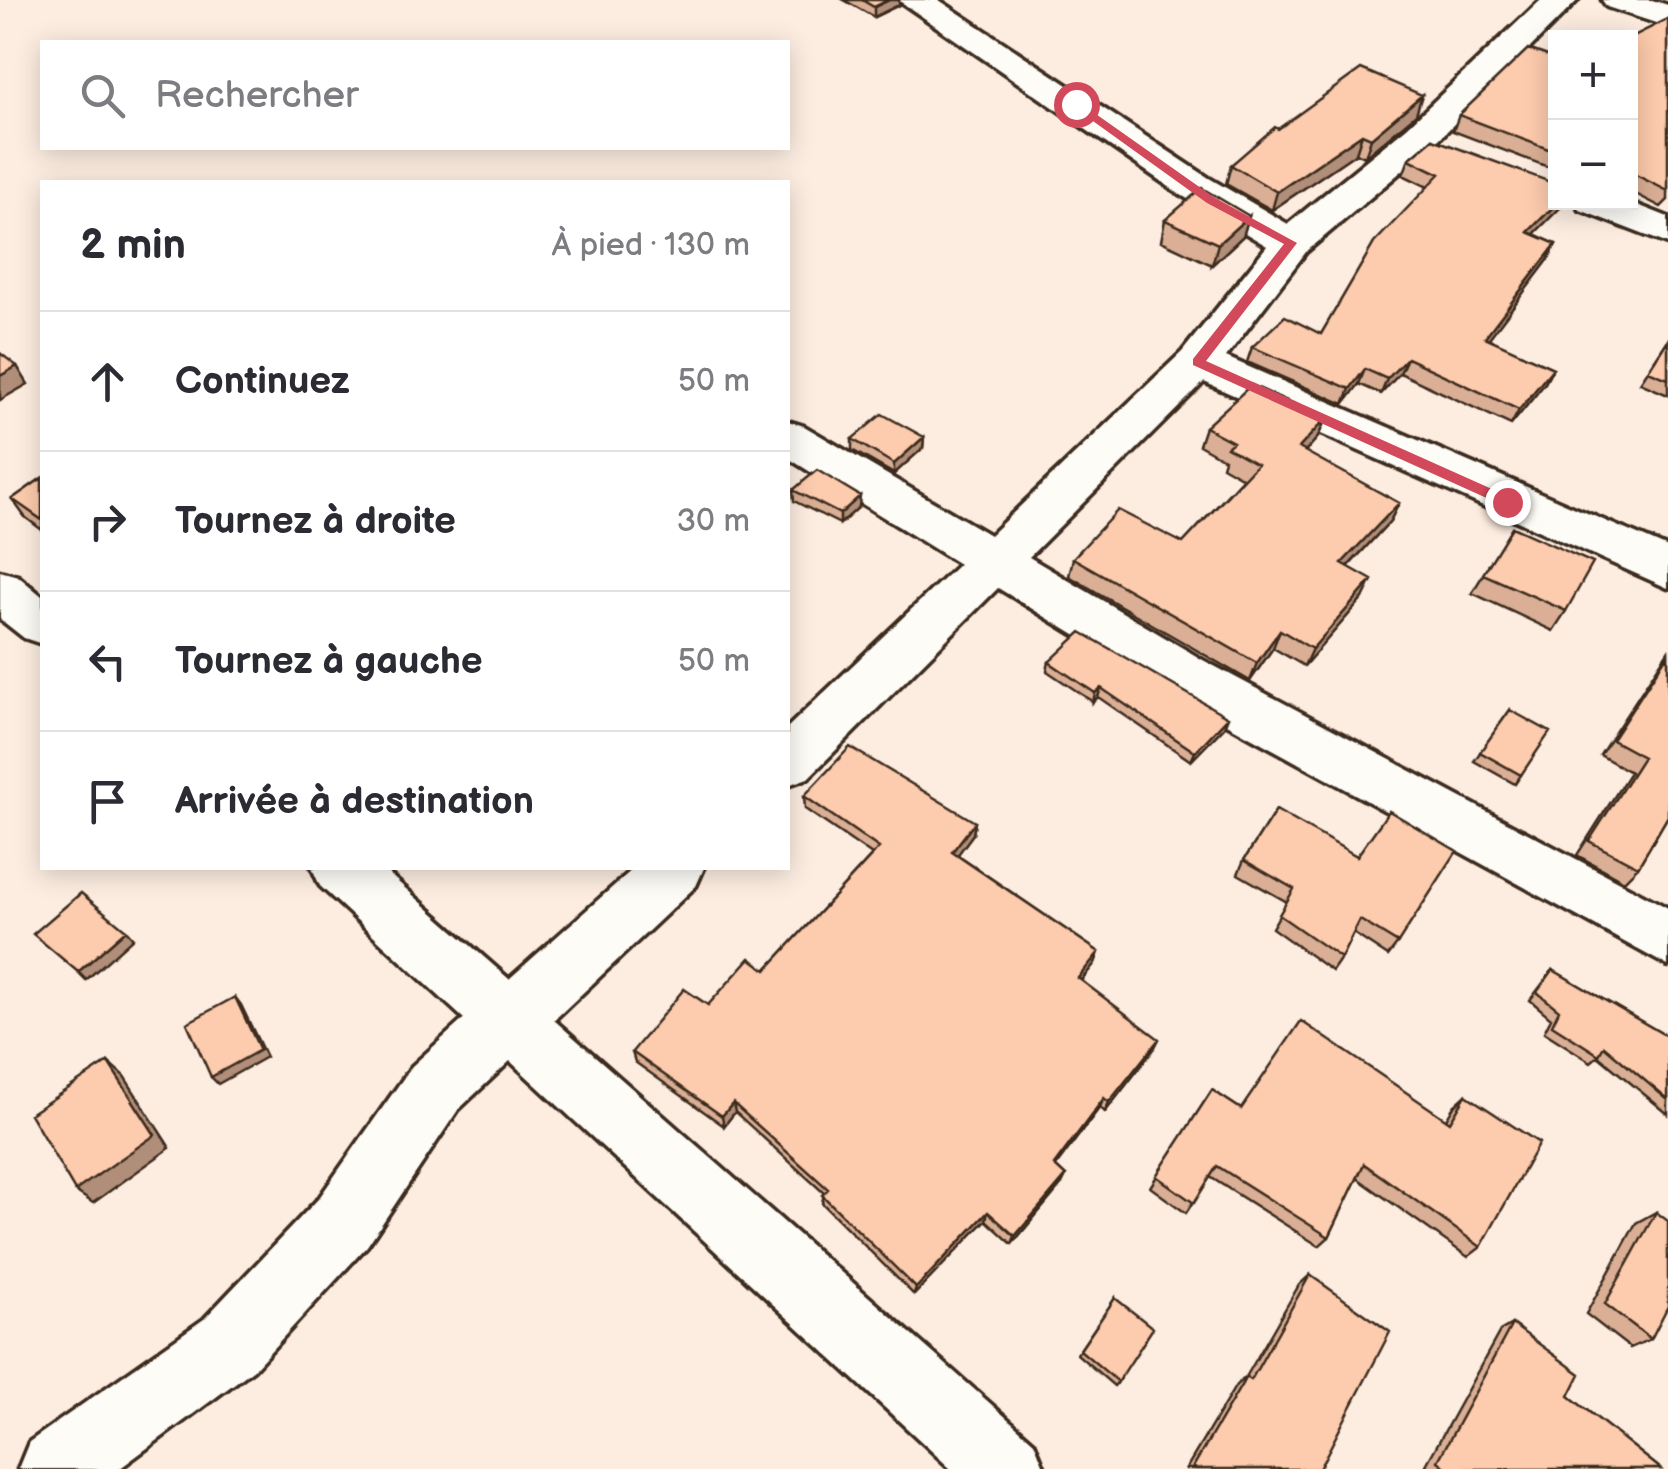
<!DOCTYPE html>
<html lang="fr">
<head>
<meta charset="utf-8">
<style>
  :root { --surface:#fff; --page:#f2f2f3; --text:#2b2b33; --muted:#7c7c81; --line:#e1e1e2 }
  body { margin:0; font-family:"Balsamiq Sans",sans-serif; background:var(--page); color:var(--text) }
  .controls { position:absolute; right:30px; top:30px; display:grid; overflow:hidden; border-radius:0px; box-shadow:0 5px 25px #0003 }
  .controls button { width:90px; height:90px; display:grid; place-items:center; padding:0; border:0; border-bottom:2px solid var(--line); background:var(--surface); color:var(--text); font:50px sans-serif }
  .stop { position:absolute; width:30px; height:30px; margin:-22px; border:8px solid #d1495b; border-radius:50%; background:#fff }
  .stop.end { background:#d1495b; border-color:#fff; box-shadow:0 2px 10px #0008 }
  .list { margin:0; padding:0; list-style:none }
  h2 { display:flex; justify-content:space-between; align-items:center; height:130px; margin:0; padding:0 40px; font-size:42px }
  h2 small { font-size:32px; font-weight:400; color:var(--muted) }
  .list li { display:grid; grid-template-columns:65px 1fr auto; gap:30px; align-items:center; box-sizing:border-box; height:140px; padding:0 40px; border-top:2px solid var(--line) }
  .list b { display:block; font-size:38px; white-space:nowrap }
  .list em { font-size:32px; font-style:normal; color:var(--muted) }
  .icon { flex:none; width:55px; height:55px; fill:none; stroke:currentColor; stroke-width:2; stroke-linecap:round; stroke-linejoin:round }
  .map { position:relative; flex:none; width:1668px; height:1469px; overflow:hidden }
  .search { position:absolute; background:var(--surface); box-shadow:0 5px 25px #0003; left:40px; top:40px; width:750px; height:110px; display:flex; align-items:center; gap:25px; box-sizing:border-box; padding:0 35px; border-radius:0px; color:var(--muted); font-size:38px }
  .panel { position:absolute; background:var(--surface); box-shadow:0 5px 25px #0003; left:40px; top:180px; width:750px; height:690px; border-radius:0px }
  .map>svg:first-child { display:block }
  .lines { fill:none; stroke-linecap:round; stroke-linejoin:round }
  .minor-casing { stroke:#3b2a1e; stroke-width:7 }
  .minor { fill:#fdfcf7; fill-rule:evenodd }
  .wall { fill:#daaf95; stroke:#3b2a1e; stroke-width:2.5 }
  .shaded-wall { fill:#b18e79; stroke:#3b2a1e; stroke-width:2.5 }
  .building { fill:#fdcbad; stroke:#3b2a1e; stroke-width:2.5 }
  .route { fill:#d1495b }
</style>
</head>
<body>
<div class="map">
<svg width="1668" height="1469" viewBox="0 0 1668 1469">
  <rect width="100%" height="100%" fill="#fdede1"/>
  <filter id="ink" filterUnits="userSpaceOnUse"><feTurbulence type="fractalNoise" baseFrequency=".01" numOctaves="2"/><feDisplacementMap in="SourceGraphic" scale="20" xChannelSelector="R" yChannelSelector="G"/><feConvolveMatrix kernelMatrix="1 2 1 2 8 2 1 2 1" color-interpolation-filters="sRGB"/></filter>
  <g filter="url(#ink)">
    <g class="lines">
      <g class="minor-casing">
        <path id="minor" d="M898,0H939L1209,178L1288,224L1407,127L1541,0H1578L1435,143L1306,252L1226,357L1668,548V588L1204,382L1029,557L1203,660L1668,908V966L1165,690L998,588L808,778L788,785V727L959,564L788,458V421L804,426L990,535L1182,352L1267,246L1181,195Z
          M1602,0H1652L1668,5V27L1607,7Z
          M1574,202H1630L1668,217V244L1580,210Z
          M0,571L18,576L42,596V644L24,638L0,619Z
          M312,868H382L509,979L634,868H704L696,886L554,1020L1034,1442L1045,1469H951L510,1061L458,1110L367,1246L254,1369L119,1469H18L29,1442L204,1319L319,1198L412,1066L464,1019L320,886Z"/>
      </g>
      <use href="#minor" class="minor"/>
    </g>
    <path class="wall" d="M844,0H899V5L874,17Z
      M1668,19V200L1661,207L1630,191V38Z
      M1556,59V170L1453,131L1459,115Z
      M1416,114L1365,157L1356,153L1272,210L1226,184L1231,165L1278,129Z
      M1433,139L1534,234L1556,244L1548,260L1488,339L1553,368L1545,383L1511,425L1400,373L1381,394L1359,384L1344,404L1247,362L1252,347L1321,334L1428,187L1403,175L1409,159Z
      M1249,216L1243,236L1212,265L1161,241L1165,220Z
      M1668,340V395L1640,383Z
      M1326,418L1318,437L1305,452L1399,503L1390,521L1348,567L1363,598L1304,666L1273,648L1250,681L1069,576L1073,558L1183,543L1243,478L1222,466L1224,459L1199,445L1205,427Z
      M924,437L923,448L894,474L852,450V439Z
      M42,478V530L25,517L12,499Z
      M793,490L859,507L840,524L794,501Z
      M1512,527L1566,611L1553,631L1472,593Z
      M1668,651V816L1638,867L1624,881L1577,855L1630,772L1600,755Z
      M1049,662L1224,727L1191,761L1098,697L1093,702L1047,671Z
      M1510,710L1521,775L1515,784L1474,761Z
      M804,796L975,822L973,834L957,855L1099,952L1095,963L1081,981L1154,1049L1105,1112L1100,1107L1055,1166L1066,1176L1062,1184L1012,1244L986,1220L914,1295L822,1203L824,1193L735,1112L724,1126L635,1062L632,1052L766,970L872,855L805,809Z
      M1276,810L1398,943L1388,956L1353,933L1341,958L1332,971L1272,928L1287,902L1238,874L1244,860Z
      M1553,970L1668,1037V1114L1598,1056L1591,1062L1544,1032L1551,1018L1530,1000Z
      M1212,1090L1241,1109L1446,1119L1454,1106L1466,1095L1481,1247L1468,1257L1357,1178L1329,1237L1319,1246L1210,1177L1186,1213L1150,1187Z
      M1656,1212L1651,1339L1630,1348L1586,1314L1636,1223Z
      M1310,1275L1319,1469H1186L1236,1385L1246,1377L1299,1285Z
      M1115,1298L1118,1382L1114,1386L1077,1354Z
      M1512,1324L1569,1396L1661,1469H1430L1426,1465L1500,1331Z"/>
    <path class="shaded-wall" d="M889,0H899V5L874,17V7Z
      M1422,95L1416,114L1365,157L1371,138Z
      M1362,134L1356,153L1272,210L1277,192Z
      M1558,202H1566L1521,247L1528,232Z
      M1249,216L1243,236L1212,265L1218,244Z
      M1556,244L1548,260L1478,353L1485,337Z
      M1407,358L1400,373L1381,394L1387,379Z
      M17,366L28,384L0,400V376Z
      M1553,368L1545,383L1511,425L1519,410Z
      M1365,369L1359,384L1344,404L1350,389Z
      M1326,418L1318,437L1292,467L1299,448Z
      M924,437L923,448L894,474V464Z
      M860,496L859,507L840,524V514Z
      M1399,503L1390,521L1334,581L1342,563Z
      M1372,580L1363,598L1304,666L1312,649Z
      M1280,630L1273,648L1250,681L1257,663Z
      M1101,688L1098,697L1093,702L1095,693Z
      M1228,717L1224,727L1191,761L1195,752Z
      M975,822L973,834L951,864L952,852Z
      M126,930L133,938L86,980L78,972Z
      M1099,952L1095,963L1074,989L1078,978Z
      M235,997L241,1005L266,1057L218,1084L211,1077Z
      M1159,1039L1154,1049L1105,1112L1109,1102Z
      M108,1062L124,1076L170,1148L93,1203L75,1191Z
      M1104,1098L1100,1107L1050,1174L1054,1165Z
      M733,1103L735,1112L724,1126L722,1116Z
      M1066,1176L1062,1184L1012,1244L1015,1236Z
      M988,1212L986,1220L914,1295L916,1288Z"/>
    <path class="building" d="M862,0H889L874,7Z
      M1668,19V191L1630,172V38Z
      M1528,49L1556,59V152L1459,115Z
      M1361,69L1422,95L1371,138L1362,134L1277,192L1231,165L1275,127L1278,129Z
      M1433,139L1556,184V202H1558L1528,232L1556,244L1485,337L1553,368L1519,410L1407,358L1387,379L1365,369L1350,389L1252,347L1285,316L1321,334L1374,243L1440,174L1409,159Z
      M1202,188L1249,216L1218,244L1165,220Z
      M1668,340V379L1648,371Z
      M0,353L17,366L0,376Z
      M1251,385L1326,418L1299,448L1399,503L1342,563L1372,580L1312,649L1280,630L1257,663L1073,558L1118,510L1183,543L1257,464L1227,447L1233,442L1205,427Z
      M882,414L924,437L894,464L852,439Z
      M817,470L860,496L840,514L793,490Z
      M42,478V520L12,499Z
      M1512,527L1593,563L1566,611L1483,574Z
      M1081,632L1228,717L1195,752L1101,688L1095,693L1049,662Z
      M1668,654V816L1638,867L1589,841L1643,757L1612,740Z
      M1510,710L1550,732L1521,775L1480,752Z
      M850,747L975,822L952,852L1099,952L1078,978L1159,1039L1109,1102L1104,1098L1054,1165L1066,1176L1015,1236L988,1212L916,1288L822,1195L828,1189L733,1103L722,1116L632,1052L684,989L708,1005L750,958L766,970L879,848L804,796Z
      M1276,810L1357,856L1389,811L1457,851L1398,943L1360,920L1341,958L1279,915L1294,889L1244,860Z
      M81,893L126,930L78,972L33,934Z
      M1553,970L1668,1037V1100L1604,1046L1599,1055L1552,1025L1559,1010L1537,992Z
      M235,997L260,1050L211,1077L187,1023Z
      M1301,1021L1450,1122L1466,1095L1539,1143L1481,1247L1364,1164L1329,1237L1217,1166L1194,1203L1156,1176L1212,1090L1241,1109Z
      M108,1062L155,1135L75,1191L30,1114Z
      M1656,1212L1668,1221V1306L1651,1339L1605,1304Z
      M1310,1275L1390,1332L1319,1469H1196L1193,1467L1246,1377L1251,1380Z
      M1115,1298L1153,1328L1118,1382L1080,1350Z
      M1512,1324L1580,1374L1569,1396L1661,1469H1448L1438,1461Z"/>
  </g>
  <path class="route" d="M1076,100L1215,198L1297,243L1206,361L1512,498V505H1502L1193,365V359L1284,244L1207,203L1072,106Z"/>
</svg>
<div class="controls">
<button>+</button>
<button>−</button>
</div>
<div class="stop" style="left:1076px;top:104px"></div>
<div class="stop end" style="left:1507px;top:502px"></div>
<div class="search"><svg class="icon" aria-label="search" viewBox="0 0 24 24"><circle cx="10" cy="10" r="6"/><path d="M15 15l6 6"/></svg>Rechercher</div>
<section class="panel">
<h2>2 min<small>À pied · 130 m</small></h2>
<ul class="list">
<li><svg class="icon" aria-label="ahead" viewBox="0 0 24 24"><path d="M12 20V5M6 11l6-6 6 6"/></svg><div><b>Continuez</b></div><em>50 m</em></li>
<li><svg class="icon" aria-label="right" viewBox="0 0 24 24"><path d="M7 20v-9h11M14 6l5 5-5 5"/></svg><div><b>Tournez à droite</b></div><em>30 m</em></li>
<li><svg class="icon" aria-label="left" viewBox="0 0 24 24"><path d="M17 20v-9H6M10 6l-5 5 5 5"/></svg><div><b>Tournez à gauche</b></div><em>50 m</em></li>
<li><svg class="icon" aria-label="arrive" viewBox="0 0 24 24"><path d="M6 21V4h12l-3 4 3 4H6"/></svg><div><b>Arrivée à destination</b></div></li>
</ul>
</section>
</div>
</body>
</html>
